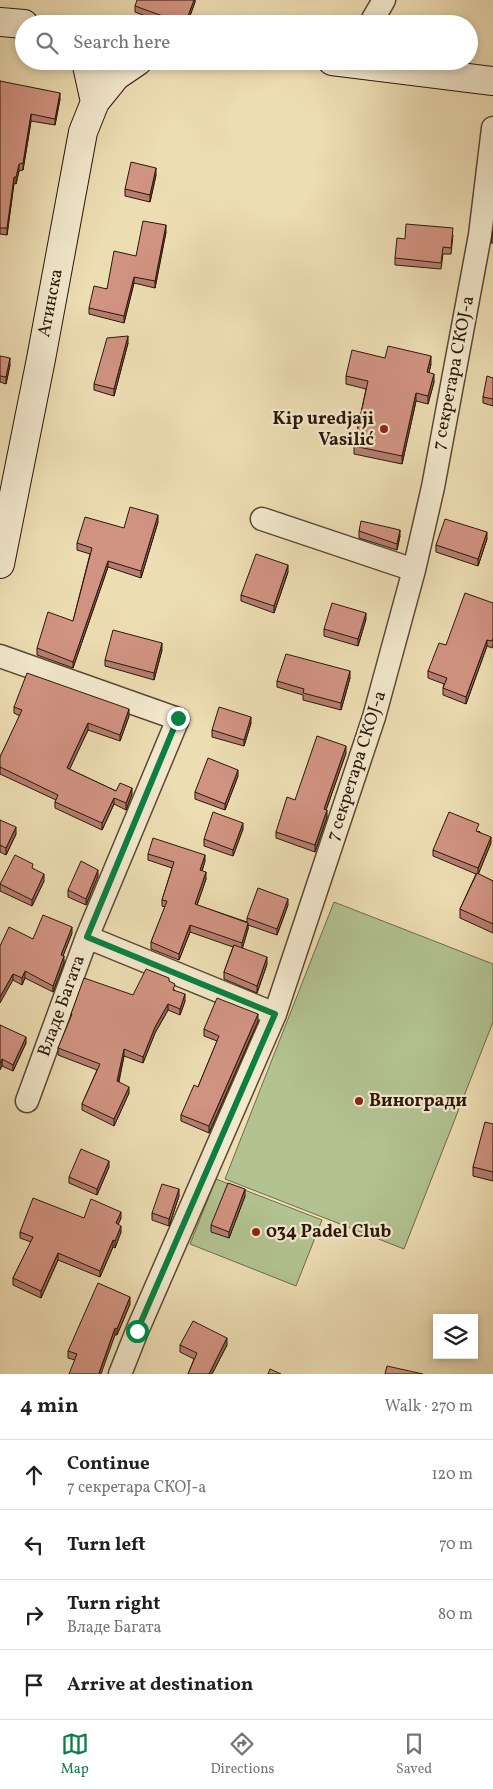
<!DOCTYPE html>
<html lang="en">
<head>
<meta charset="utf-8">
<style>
  :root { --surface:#fff; --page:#f6f6f6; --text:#202124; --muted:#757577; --line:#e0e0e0; --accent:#0b8043 }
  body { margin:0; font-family:Vollkorn,serif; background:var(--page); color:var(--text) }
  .controls { position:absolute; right:15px; bottom:15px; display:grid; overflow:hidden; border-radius:0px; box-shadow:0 2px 8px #0003 }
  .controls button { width:45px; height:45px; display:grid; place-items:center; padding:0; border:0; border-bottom:1px solid var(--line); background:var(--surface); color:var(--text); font:25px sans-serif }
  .stop { position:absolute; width:15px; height:15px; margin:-11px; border:4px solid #0b8043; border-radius:50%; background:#fff }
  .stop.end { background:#0b8043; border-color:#fff; box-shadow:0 1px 5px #0008 }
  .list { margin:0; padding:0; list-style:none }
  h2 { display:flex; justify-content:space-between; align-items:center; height:65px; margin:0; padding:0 20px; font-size:21px }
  h2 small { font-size:16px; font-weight:400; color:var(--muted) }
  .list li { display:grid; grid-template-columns:32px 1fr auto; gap:15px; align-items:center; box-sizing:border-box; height:70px; padding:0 20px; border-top:1px solid var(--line) }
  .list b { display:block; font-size:19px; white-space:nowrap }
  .list p { margin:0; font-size:16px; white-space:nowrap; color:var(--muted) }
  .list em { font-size:16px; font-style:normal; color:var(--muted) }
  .icon { flex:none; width:28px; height:28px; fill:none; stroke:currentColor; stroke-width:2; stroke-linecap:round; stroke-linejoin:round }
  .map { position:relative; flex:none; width:493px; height:1374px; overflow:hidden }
  .search { position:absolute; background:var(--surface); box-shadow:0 2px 8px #0003; left:15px; right:15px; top:15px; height:55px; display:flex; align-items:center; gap:12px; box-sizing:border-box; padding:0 18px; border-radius:28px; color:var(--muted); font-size:19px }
  .sheet { height:345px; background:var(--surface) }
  nav { display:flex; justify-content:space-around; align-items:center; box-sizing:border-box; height:70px; border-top:1px solid var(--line); background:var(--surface); font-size:14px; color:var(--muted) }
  nav a { display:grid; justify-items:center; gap:2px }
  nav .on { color:var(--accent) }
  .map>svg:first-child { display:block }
  .green { fill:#b2c291; stroke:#6e6c4d }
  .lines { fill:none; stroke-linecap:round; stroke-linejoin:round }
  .street-casing { stroke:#5c4834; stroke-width:25 }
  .secondary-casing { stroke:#2b1709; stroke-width:30 }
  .street { stroke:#f3e9ce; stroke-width:22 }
  .secondary { stroke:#f3e9ce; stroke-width:28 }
  .wall { fill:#b47e70; stroke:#2b1709 }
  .shaded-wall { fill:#92675b; stroke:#2b1709 }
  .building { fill:#d19382; stroke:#2b1709 }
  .route { stroke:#0b8043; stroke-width:6 }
  .poi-dot { fill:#8f2418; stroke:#f3e9ce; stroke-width:2 }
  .labels { text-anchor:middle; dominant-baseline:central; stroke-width:4.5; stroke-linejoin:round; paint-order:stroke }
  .street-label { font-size:18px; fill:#2b1709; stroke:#f3e9ce }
  .poi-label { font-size:18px; font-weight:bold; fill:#2b1709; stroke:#f3e9ce; text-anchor:start }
</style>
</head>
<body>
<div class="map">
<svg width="493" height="1374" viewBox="0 0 493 1374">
  <rect width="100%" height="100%" fill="#edddb3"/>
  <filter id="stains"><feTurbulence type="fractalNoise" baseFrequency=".004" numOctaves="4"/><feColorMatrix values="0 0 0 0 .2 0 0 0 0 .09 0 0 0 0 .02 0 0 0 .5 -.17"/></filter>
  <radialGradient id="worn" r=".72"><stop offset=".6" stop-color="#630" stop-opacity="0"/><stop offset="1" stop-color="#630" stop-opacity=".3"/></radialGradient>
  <path class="green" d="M334,902L493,964V1022L404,1249L225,1179Z
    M216,1179L322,1220L296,1286L190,1244Z"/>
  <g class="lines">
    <g class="street-casing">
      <path id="street" d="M370,24L384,0
        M262,519L414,570
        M0,656L178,719L87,937L27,1101
        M87,937L275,1014
        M120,1374L137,1331L275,1014L374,717L414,570L433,487L480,235L493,128"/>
    </g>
    <g class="secondary-casing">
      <path id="secondary" d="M0,22L24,24
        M86,61L95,102
        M332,61L493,81
        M0,564L41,359L83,132L95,102L116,76L138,61"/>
    </g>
    <use href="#street" class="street"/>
    <use href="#secondary" class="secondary"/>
  </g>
  <path class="wall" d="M195,0V2L187,24H166L135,12V6Z
    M0,81L60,99L55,125L31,121L23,170L19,171L16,184L14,183L7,235L0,234Z
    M156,175L150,202L125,196V189Z
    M166,232L155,288L134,283L124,323L89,314V308L136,256Z
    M453,235L451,254H443L441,269L395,265V258L405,239Z
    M128,343L114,396L94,390V384Z
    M0,356L10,365L6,384L0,382Z
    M385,358L431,364L429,372L434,382L428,404L416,401L402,464L354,454V446L366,389L346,384V376Z
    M493,378V406L483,403V397Z
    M158,522L141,578L108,567L73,668L37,655V648L73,621L90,554L77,550V543L124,528Z
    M359,531L400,536L397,550L359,538Z
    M487,539L478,566L436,552V545Z
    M288,572L274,613L241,601V595Z
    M493,603V644L492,648L487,646L466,704L443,695V688L444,684L428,678V671L446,645Z
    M366,619L358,646L324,636V629Z
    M162,650L154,680L105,666V660Z
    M350,678L341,710L303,700V695L277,687V681Z
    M14,707L129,716L120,741L88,730L69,769L116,791L132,794L126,810L114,804L102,830L55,808V802L56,800L0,774V757L20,716L14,713Z
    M251,723L244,746L212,737V730Z
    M346,753L326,810L327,817L315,852L276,838V832L295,800Z
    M238,776L225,810L195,799V792Z
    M0,820L16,834L6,855L0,852Z
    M243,829L233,856L204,846V839Z
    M479,831L491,843L478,874L493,881V933L460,918V909L476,874L433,856V850Z
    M148,854L205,861L202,871L206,879L197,905L247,922V918L288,905L277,935L248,925V929L242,948L267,964L257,993L224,979V972L233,947L190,932L179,960L151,949V942L165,907L162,906V900L172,868L148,860Z
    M33,869L44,881L32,906L0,891V884Z
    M98,876L86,905L68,897V890Z
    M72,933L63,956L64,963L53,992L25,978L22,985L13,980L0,946L33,939Z
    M169,981L175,991L185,1001L180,1015L168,1010L155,1033L143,1063L124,1056L119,1082L129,1093L114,1126L82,1110V1104L97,1070L58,1055V1048L71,1018V1014L133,995Z
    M258,1021L209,1133L181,1121V1115L198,1087L217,1041L204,1036V1029Z
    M0,1025L26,1043L13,1071L2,1066Z
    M493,1124V1181L473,1176V1167Z
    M109,1167L97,1195L69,1183V1177Z
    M179,1196L169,1226L152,1220V1213Z
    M245,1196L229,1238L211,1232V1225Z
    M84,1218H121L118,1224L121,1232L115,1248L113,1247L100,1277L58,1260L41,1298L13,1285V1278L31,1242L20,1238V1232Z
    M130,1304L117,1335H115L75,1360L68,1358V1351Z
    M180,1345H227L212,1374H188L194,1359L180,1352Z"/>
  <path class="shaded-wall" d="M194,0H195V2L187,24H185Z
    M60,93V99L55,125V119Z
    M31,114V121L23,170V163Z
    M19,164V171L16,184V177Z
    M156,168V175L150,202V195Z
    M14,177V183L7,235V228Z
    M166,225V232L155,288V281Z
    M134,277V283L124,323V316Z
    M128,336V343L114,396V389Z
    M431,356V364L427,380V372Z
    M10,358V365L6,384V377Z
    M434,374V382L428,404V396Z
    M416,393V401L402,464V456Z
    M158,515V522L141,578V571Z
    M400,530V536L397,550V544Z
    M487,532V539L478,566V559Z
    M108,561V567L73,668V662Z
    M288,565V572L274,613V606Z
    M366,613V619L358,646V639Z
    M487,640V646L466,704V697Z
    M162,643V650L154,680V673Z
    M350,671V678L341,710V703Z
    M129,709V716L120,741V735Z
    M251,717V723L244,746V740Z
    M88,723V730L67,775V768Z
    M346,746V753L324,816V809Z
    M238,770V776L225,810V804Z
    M132,788V794L126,810V803Z
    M114,798V804L102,830V823Z
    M327,810V817L315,852V845Z
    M243,823V829L233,856V850Z
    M16,827V834L6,855V848Z
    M491,837V843L478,875V868Z
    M205,855V861L200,877V870Z
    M98,870V876L86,905V899Z
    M206,872V879L195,911V904Z
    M44,874V881L32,906V900Z
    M288,899V905L277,935V929Z
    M248,923V929L242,950V943Z
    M190,925V932L179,960V954Z
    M72,927V933L61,961V955Z
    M64,956V963L53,992V986Z
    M267,957V964L257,993V986Z
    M25,971V978L22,985V978Z
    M13,974V980L0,1003V997Z
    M185,994V1001L180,1015V1009Z
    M168,1004V1010L155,1033L143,1063V1057L155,1027Z
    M258,1014V1021L209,1133V1126Z
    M26,1037V1043L13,1071V1065Z
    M124,1049V1056L117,1088V1081Z
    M2,1059V1066L0,1070V1063Z
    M129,1087V1093L114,1126V1119Z
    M109,1161V1167L97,1195V1189Z
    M179,1189V1196L169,1226V1219Z
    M245,1189V1196L229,1238V1232Z
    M121,1212V1218L116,1230V1223Z
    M121,1226V1232L115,1248V1241Z
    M113,1240V1247L100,1277V1271Z
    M58,1253V1260L41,1298V1291Z
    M130,1297V1304L117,1335V1329Z
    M115,1328V1335L101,1374H99Z
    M227,1338V1345L212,1374H209Z"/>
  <path class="building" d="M137,0H194L185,24L135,6Z
    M0,81L60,93L55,119L31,114L23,163L19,164L16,177H14L7,228H0Z
    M131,162L156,168L150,195L125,189Z
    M143,221L166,225L155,281L134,277L124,316L89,308L94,286L107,289L114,251L136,256Z
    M406,224L453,228L451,248L443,247L441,263L395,258L397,238L405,239Z
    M493,231V243H491Z
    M128,336L114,389L94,384L107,338Z
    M388,346L431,356L427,372L434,374L428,396L416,393L402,456L354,446L368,381L346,376L352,350L385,358Z
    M0,356L10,358L6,377L0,376Z
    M487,376L493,378V399L483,397Z
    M130,507L158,515L141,571L108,561L73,662L37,648L48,612L73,621L92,548L77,543L85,517L124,528Z
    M445,519L487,532L478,559L436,545Z
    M361,521L400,530L397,544L359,531Z
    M256,554L288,565L274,606L241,595Z
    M465,593L493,603V638L492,641L487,640L466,697L443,688L447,678L428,671L439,643L446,645Z
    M332,603L366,613L358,639L324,629Z
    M113,630L162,643L154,673L105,660Z
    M286,654L350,671L341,703L303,693L304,689L277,681Z
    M27,673L129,709L120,735L88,723L67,768L116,791L120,783L132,788L126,803L114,798L102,823L55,802L58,795L0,767V757L22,710L14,707Z
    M219,707L251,717L244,740L212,730Z
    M317,736L346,746L324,809L327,810L315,845L276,832L287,797L295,800Z
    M208,758L238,770L225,804L195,792Z
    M213,812L243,823L233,850L204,839Z
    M449,812L479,824L476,831L491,837L478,868L433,850Z
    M0,820L16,827L6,848L0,845Z
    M153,838L205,855L200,870L206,872L195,904L248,923L242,943L190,925L179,954L151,942L167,901L162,900L174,862L148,854Z
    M15,855L33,864L32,868L44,874L32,900L0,884Z
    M81,861L98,870L86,899L68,890Z
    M477,873L493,881V924L460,909Z
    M258,888L288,899L277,929L247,918Z
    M43,915L72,927L61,955L64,956L53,986L25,971L22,978L13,974L0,997V946L9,927L33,939Z
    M234,945L267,957L257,986L224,972Z
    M146,969L169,978V981L175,984L173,990L185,994L180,1009L168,1004L155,1027L143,1057L124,1049L117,1081L129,1087L114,1119L82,1104L100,1064L58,1048L72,1014H71L84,978L133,995Z
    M217,998L258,1014L209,1126L181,1115L194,1085L198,1087L219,1036L204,1029Z
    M0,1025L26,1037L13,1065L2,1059L0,1063Z
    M485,1122L493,1124V1172L473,1167Z
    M81,1149L109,1161L97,1189L69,1177Z
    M228,1183L245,1189L229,1232L211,1225Z
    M162,1184L179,1189L169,1219L152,1213Z
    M33,1198L84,1218L91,1199L121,1212L116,1223L121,1226L115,1241L113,1240L100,1271L58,1253L41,1291L13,1278L33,1237L20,1232Z
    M98,1283L130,1297L117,1329L115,1328L99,1373L101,1374H69L77,1354L68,1351Z
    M193,1321L227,1338L209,1374H188L197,1353L180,1345Z
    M387,1366L423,1374H385Z
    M270,1369L281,1374H268Z"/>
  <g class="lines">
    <path class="route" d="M137,1331L275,1014L87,937L178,718"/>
  </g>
  <g class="poi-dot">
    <circle cx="384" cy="429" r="5"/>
    <circle cx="359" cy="1101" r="5"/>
    <circle cx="256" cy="1232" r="5"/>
  </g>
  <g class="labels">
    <g class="street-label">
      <text transform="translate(51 303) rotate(-79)">Атинска</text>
      <text transform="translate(454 373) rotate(-79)">7 секретара СКОЈ-а</text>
      <text transform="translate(357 766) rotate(-72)">7 секретара СКОЈ-а</text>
      <text transform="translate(62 1006) rotate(-70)">Владе Багата</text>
    </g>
    <g class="poi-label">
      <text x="374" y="419" text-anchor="end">Kip uredjaji<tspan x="374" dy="21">Vasilić</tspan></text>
      <text x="369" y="1101">Виногради</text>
      <text x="266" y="1232">034 Padel Club</text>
    </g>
  </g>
  <rect width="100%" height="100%" filter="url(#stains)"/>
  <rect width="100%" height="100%" fill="url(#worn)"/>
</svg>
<div class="controls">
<button><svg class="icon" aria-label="layers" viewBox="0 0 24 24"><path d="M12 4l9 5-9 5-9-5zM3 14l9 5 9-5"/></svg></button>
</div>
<div class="stop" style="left:137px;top:1331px"></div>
<div class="stop end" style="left:178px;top:718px"></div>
<div class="search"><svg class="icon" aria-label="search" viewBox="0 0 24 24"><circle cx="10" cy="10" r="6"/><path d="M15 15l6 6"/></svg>Search here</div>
</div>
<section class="sheet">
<h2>4 min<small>Walk · 270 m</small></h2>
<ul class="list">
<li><svg class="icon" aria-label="ahead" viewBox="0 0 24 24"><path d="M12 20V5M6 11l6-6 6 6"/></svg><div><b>Continue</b><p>7 секретара СКОЈ-а</p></div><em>120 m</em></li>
<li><svg class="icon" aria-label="left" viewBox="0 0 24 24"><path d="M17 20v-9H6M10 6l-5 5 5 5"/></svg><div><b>Turn left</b></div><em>70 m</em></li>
<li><svg class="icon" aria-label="right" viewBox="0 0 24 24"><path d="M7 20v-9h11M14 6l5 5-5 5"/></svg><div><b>Turn right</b><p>Владе Багата</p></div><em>80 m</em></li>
<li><svg class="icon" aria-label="arrive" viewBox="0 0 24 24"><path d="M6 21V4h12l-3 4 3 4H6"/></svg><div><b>Arrive at destination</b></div></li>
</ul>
</section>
<nav>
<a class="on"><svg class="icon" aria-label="map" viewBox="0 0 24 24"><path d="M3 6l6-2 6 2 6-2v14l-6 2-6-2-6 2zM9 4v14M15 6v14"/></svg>Map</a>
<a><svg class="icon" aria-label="directions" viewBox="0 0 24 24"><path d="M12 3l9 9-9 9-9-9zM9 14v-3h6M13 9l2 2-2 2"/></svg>Directions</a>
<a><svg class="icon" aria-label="saved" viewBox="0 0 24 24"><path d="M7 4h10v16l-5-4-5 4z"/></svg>Saved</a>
</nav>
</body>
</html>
